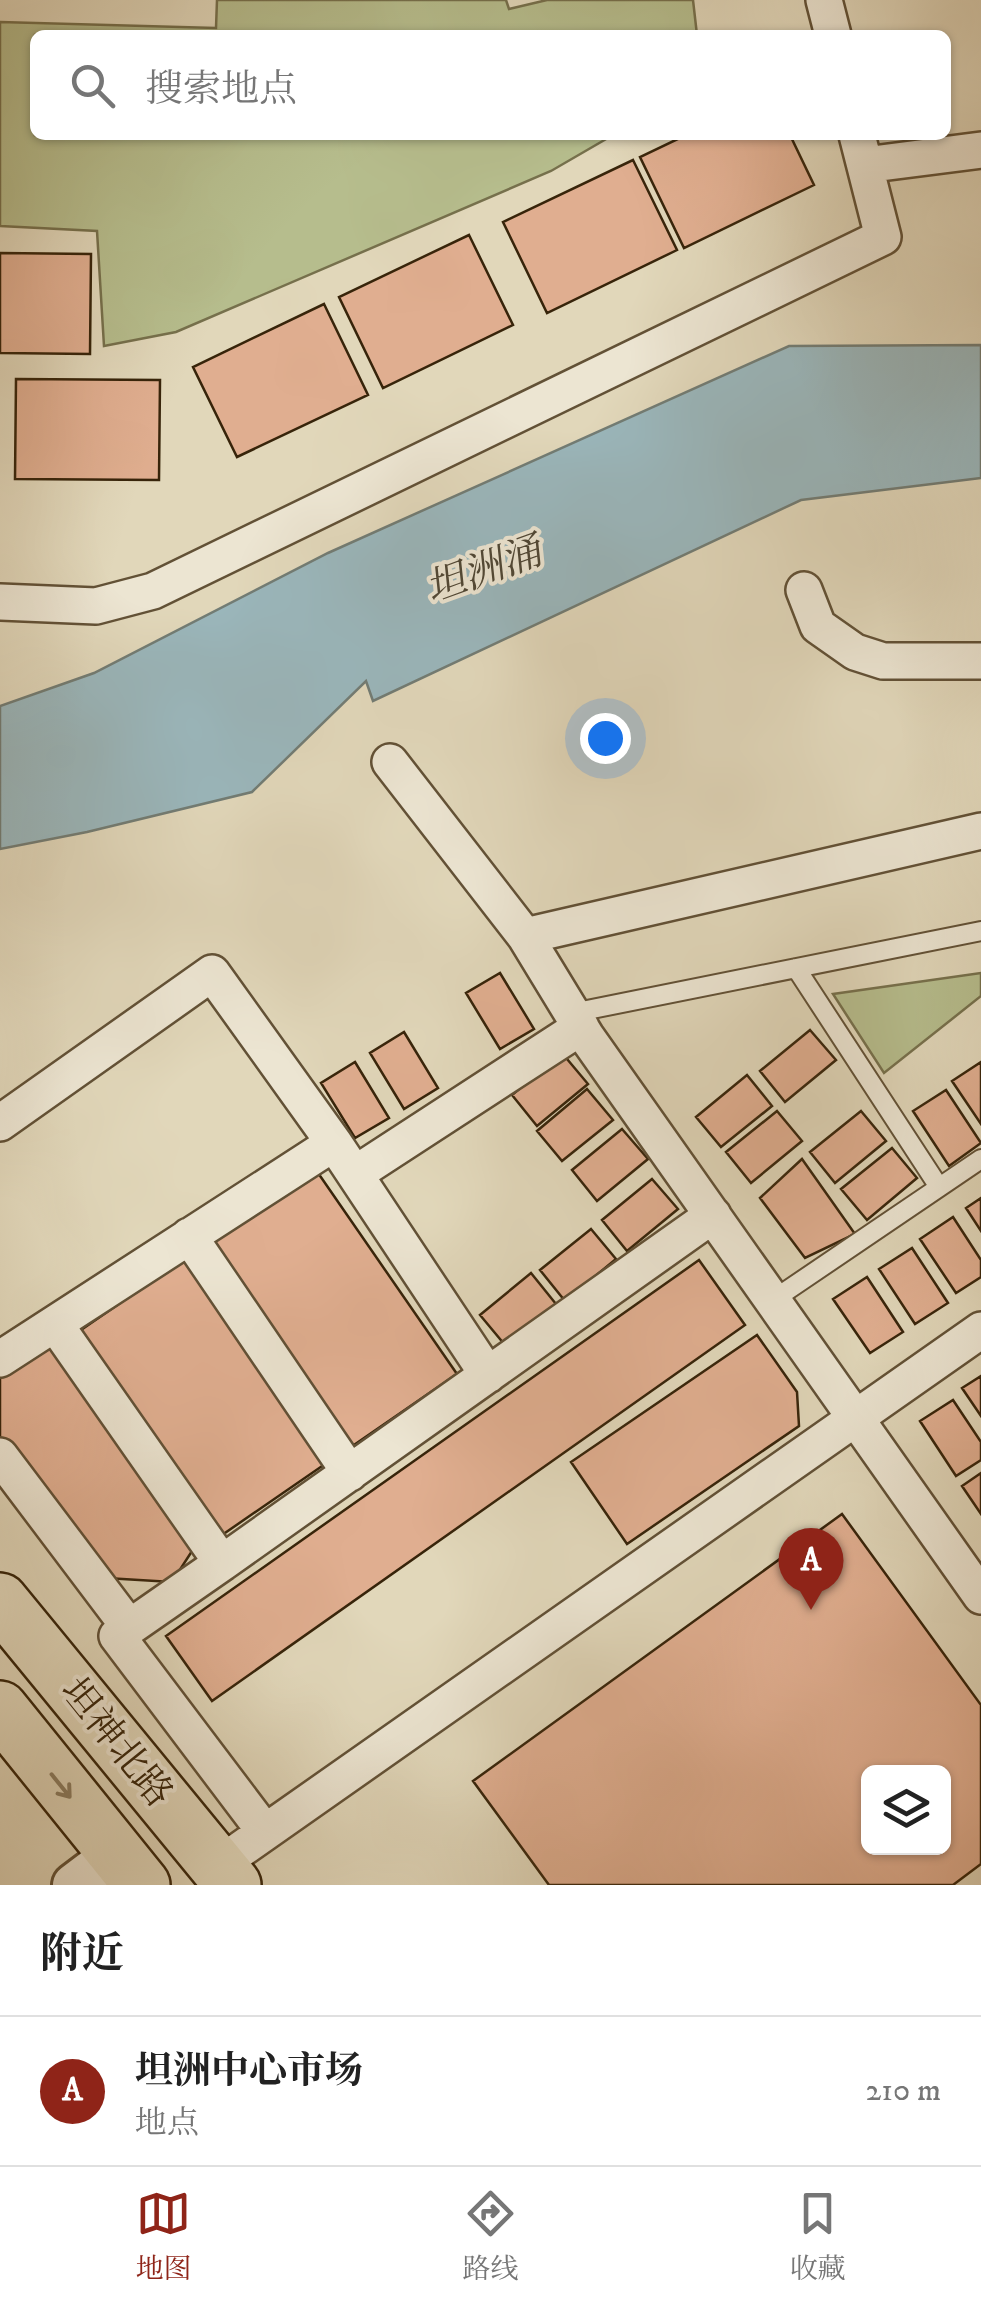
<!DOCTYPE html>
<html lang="zh">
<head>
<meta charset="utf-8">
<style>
  :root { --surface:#fff; --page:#f2f2f2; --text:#222; --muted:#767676; --line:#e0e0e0; --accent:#8f2418 }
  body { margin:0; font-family:"IM FELL DW Pica","Noto Serif SC",serif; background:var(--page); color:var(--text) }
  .controls { position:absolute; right:30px; bottom:30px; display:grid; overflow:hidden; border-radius:15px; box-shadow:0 2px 8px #0004 }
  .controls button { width:90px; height:90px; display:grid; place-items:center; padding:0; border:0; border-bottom:2px solid var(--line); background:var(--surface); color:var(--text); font:50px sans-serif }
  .you { position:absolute; left:605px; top:738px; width:35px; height:35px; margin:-25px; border:8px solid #fff; border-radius:50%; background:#1a73e8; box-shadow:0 0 0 15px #1a73e833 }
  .badge { display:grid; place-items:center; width:65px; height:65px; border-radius:50%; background:var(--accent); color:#fff; font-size:32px; font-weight:700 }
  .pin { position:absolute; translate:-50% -82px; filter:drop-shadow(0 2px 5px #0008) }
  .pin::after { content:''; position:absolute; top:52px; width:35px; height:30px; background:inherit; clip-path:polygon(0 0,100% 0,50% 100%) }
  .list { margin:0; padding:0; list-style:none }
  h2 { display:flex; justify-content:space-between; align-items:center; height:130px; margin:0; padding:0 40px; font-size:42px }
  h2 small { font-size:32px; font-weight:400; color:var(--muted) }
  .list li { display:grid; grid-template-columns:65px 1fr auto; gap:30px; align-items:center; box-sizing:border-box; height:150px; padding:0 40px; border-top:2px solid var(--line) }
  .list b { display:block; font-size:38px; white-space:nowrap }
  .list p { margin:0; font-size:32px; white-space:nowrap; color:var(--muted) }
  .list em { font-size:32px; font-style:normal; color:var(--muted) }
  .icon { flex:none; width:55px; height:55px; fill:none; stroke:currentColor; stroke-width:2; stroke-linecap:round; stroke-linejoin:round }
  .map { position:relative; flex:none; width:981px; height:1885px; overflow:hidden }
  .search { position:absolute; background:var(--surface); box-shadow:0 2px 8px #0004; left:30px; right:30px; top:30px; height:110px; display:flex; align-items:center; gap:25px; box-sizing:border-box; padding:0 35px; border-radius:15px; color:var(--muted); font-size:38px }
  .sheet { height:280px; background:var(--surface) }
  nav { display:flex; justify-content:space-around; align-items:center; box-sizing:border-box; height:140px; border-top:2px solid var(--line); background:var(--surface); font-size:28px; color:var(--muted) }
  nav a { display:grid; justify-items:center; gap:5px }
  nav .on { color:var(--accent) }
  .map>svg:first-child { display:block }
  .green { fill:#b6bd8d; stroke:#76704c; stroke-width:2.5 }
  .water { fill:#9ab6bb; stroke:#727c74; stroke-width:2.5 }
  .building { fill:#e0ae90; stroke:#37240a; stroke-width:2.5; fill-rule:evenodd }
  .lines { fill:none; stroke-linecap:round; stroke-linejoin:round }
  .service-casing { stroke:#625136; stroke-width:22 }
  .minor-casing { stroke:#625136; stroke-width:40 }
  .tertiary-casing { stroke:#625136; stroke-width:48 }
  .primary-casing { stroke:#37240a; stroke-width:60 }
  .service { stroke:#ece5d2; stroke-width:18 }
  .minor { stroke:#ece5d2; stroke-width:35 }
  .tertiary { stroke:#ece5d2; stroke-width:42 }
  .primary { stroke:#e1d7ba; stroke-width:55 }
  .oneway { stroke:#8c7e62 }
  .labels { text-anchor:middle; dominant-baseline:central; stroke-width:8; stroke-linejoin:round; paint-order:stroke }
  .street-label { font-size:38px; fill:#37240a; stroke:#ece5d2 }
  .water-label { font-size:40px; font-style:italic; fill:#504836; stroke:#ece5d2 }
</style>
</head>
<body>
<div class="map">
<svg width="981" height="1885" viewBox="0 0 981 1885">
  <rect width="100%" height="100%" fill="#e1d7ba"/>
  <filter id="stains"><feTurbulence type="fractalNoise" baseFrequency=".002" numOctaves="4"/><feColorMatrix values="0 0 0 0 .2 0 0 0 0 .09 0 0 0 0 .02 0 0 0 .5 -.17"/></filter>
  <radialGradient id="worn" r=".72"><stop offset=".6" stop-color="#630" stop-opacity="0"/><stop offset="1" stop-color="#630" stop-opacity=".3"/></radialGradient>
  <path class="green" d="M217,0H506L509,9L547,0H693L697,35H35V135H613L551,171L176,332L104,346L97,231L0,226V22L216,28Z
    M981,973V996L884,1073L833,994Z"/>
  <path class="water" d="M981,345V478L801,500L373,701L366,681L252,792L87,832L0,849V706L94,673L328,553L789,346Z"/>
  <path class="building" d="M686,135H790L814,185L684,248L640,157Z
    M633,160L677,250L547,313L503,222Z
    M469,235L513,325L383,388L339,297Z
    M0,253L91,254L90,354L0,353Z
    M324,304L368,395L237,457L193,367Z
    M16,379L160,380L159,480L15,479Z
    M500,973L534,1029L500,1049L466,993Z
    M810,1030L836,1060L785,1102L760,1071Z
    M404,1032L438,1088L404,1109L370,1053Z
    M562,1053L588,1084L537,1126L512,1095Z
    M355,1062L389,1118L355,1138L321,1083Z
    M981,1062V1124L952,1081Z
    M747,1075L772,1106L721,1147L696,1117Z
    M587,1089L613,1120L562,1161L537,1131Z
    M946,1090L981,1143L949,1166L913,1111Z
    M777,1111L802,1141L751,1183L726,1152Z
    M861,1111L886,1141L835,1183L810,1152Z
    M622,1129L648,1159L597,1201L572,1170Z
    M892,1148L917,1178L867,1220L841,1189Z
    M802,1159L855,1234L805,1258L760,1198Z
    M316,1170L457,1374L351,1447L210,1242Z
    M652,1179L678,1209L627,1251L602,1220Z
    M981,1198V1231L966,1208Z
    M953,1217L981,1260V1277L956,1293L920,1239Z
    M591,1229L616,1259L565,1301L540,1270Z
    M912,1248L948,1303L915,1324L879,1269Z
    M187,1257L328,1462L222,1535L81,1330Z
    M699,1260L745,1325L212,1701L166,1636Z
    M531,1273L556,1304L505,1345L480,1315Z
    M867,1277L903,1332L870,1353L833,1299Z
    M757,1335L797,1392L799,1426L627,1544L571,1462Z
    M50,1340L194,1548L172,1582L106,1578L0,1437V1374Z
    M981,1376V1416L962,1388Z
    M953,1400L981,1442V1460L956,1476L920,1421Z
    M981,1473V1514L962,1486Z
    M842,1514L981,1705V1864L953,1885H549L473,1781ZM868,1772H944V1848H868Z"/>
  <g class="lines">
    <g class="service-casing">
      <path id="service" d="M796,968L939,1187
        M572,1013L981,931
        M773,1300L981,1159"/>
    </g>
    <g class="minor-casing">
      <path id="minor" d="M824,0L833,35
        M865,165L981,150
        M804,590L818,626L855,652L883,661H981
        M0,602L96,606L153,591L883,237L857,135
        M390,762L525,936L586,1036L981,1596
        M525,936L981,831
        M0,1123L212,973L334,1143
        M355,1174L581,1027
        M189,1236L350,1473
        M55,1324L222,1563L117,1636L265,1832
        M0,1359L334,1143L488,1375
        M0,1456L129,1627
        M222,1563L713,1215
        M217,1866L981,1330"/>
    </g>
    <g class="tertiary-casing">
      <path id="tertiary" d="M74,1885L115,1854"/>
    </g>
    <g class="primary-casing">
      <path id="primary" d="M0,1601L233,1885
        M0,1709L142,1885"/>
    </g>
    <use href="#service" class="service"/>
    <use href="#minor" class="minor"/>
    <use href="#tertiary" class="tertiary"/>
    <use href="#primary" class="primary"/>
  </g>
  <defs><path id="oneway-shaft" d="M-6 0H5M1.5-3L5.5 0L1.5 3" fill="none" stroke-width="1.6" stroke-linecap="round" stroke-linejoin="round" transform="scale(2.5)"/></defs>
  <use class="oneway" href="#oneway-shaft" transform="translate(61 1786) rotate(51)"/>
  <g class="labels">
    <g class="street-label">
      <text transform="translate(116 1743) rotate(51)">坦神北路</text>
    </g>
    <g class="water-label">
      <text transform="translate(484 572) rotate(-20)">坦洲涌</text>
    </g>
  </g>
  <rect width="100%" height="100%" filter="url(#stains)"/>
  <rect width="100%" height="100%" fill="url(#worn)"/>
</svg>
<div class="controls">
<button><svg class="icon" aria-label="layers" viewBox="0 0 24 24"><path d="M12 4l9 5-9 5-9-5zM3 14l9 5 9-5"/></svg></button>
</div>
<div class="you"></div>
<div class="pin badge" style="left:811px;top:1610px">A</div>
<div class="search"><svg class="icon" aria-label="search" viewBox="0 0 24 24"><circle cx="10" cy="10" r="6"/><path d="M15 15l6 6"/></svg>搜索地点</div>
</div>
<section class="sheet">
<h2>附近<small></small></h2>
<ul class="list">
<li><span class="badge">A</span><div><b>坦洲中心市场</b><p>地点</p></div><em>210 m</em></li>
</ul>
</section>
<nav>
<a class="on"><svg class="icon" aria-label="map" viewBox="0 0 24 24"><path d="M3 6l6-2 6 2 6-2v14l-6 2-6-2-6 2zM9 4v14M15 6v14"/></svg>地图</a>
<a><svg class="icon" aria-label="directions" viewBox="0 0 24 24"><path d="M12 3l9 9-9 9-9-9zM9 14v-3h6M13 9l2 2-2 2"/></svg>路线</a>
<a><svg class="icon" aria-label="saved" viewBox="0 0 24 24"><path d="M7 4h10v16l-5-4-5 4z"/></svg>收藏</a>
</nav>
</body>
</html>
